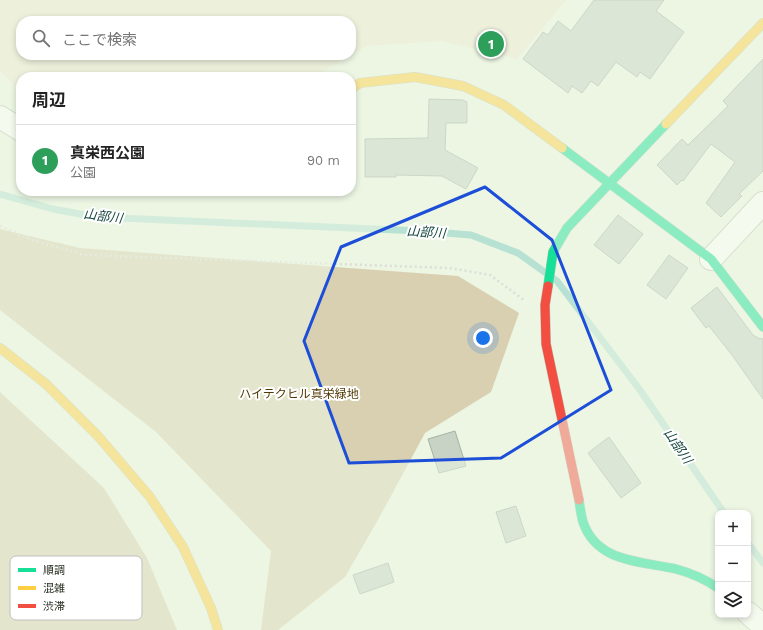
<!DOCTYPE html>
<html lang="ja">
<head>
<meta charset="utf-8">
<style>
  :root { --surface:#fff; --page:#f6f6f6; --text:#222; --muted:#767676; --line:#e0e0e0; --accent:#2563eb }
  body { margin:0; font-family:"Work Sans","Noto Sans JP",sans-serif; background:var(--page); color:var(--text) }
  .controls { position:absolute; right:12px; bottom:12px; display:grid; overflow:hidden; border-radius:8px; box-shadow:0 2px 6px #0003 }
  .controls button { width:36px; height:36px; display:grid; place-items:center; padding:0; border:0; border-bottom:1px solid var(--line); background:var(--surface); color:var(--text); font:20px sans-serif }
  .you { position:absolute; left:483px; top:338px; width:14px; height:14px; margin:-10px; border:3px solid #fff; border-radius:50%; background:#1a73e8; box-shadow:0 0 0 6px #1a73e833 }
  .badge { display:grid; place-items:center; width:26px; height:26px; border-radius:50%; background:var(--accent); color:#fff; font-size:13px; font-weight:700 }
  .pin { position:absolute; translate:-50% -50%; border:2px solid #fff; box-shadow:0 1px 4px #0006 }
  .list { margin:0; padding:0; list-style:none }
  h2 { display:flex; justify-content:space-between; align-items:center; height:52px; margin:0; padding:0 16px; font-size:17px }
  h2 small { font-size:13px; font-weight:400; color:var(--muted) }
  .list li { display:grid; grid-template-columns:26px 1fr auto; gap:12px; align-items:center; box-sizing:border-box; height:72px; padding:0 16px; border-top:1px solid var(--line) }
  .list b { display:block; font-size:15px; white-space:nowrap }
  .list p { margin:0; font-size:13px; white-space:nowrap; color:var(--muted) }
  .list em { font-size:13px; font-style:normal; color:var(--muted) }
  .icon { flex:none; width:22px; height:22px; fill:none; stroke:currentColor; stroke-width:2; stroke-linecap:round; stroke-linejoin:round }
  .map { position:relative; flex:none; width:763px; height:630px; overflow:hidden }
  .search { position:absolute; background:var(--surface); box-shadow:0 2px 6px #0003; left:16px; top:16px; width:340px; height:44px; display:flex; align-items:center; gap:10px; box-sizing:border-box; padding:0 14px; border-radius:16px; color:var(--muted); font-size:15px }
  .panel { position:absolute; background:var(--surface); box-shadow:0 2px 6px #0003; left:16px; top:72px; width:340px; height:124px; border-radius:16px }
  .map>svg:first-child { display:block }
  .green { fill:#ede8d0; fill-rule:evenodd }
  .forest { fill:#d9d0b2 }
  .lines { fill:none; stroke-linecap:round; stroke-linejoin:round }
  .stream { stroke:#b7e1d3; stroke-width:7 }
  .building { fill:#c8d3c6; stroke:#a6b1a4 }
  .street-casing { stroke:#bfc7b8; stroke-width:24 }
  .fast-casing { stroke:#bfc7b8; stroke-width:10 }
  .slow-casing { stroke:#bfc7b8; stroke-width:10 }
  .jam-casing { stroke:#bfc7b8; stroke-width:10 }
  .path { stroke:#dbded9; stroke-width:2.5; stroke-dasharray:2 3; stroke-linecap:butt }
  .street { stroke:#fcfefb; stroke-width:22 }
  .fast { stroke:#16e098; stroke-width:9 }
  .slow { stroke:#ffcf43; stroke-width:9 }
  .jam { stroke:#f24e42; stroke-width:9 }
  .marked { fill:none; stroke:#1d4ed8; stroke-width:3; stroke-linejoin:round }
  .labels { text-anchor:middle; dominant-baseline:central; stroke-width:4; stroke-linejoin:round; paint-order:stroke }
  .park-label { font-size:12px; fill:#513803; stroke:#fff }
  .water-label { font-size:13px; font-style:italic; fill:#12443c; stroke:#fff }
  .key { fill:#fff; stroke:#bfc1bd; stroke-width:1 }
  .key-label { font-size:11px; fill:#292f22 }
</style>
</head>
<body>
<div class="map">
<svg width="763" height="630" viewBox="0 0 763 630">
  <rect width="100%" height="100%" fill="#ecf6e3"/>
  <path class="green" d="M0,0H566L517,59L441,41L366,46L314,77H21V91L0,71ZM21,21H351V55H21Z"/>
  <path class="forest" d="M0,229L80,248L458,276L519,313L491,392L425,433L379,518L345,577L278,630H261L271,551L156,432L0,310Z
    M0,392L104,488L147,558L177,630H0Z"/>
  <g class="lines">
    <path class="stream" d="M0,194L53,209L96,217L420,231L471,235L518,253L557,281L640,390L724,513
      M748,543L763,563"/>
  </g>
  <path class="building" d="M594,0H664L656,11L684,32L650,79L640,72L637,77L616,62L598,86L591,81L582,93L572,86L568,93L523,59L543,32L548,35L558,21L571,31Z
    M763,59V171L739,194L742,196L721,217L706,203L735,162L711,144L683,181L682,180L677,185L657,165L682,139L688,145L728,106L723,101Z
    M429,99L463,100L467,102V123H446L445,150L478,168L466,189L442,176L396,175V177H365V139L428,138Z
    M618,215L643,234L619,264L594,245Z
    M669,255L688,268L666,299L647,285Z
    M717,287L753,335L758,338L763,339V399L732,355L709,326L706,328L691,308Z
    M455,431L466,466L439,473L428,439Z
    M609,437L641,483L621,498L588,453Z
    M516,506L526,536L506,543L496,512Z
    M388,563L394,582L360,594L353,575Z"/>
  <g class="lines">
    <g class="street-casing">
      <path id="street" d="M0,117L21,130
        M711,259L763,203
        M748,613L763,626"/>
    </g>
    <g class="fast-casing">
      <path id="fast" d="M562,148L711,259L763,327
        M548,286L553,252L567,228L666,124
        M579,500C580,507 581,515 583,522C597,563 641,561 676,569C691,573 705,579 718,588"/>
    </g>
    <g class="slow-casing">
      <path id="slow" d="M351,89L360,83L415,77L463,86L504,105L562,148
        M666,124L763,23
        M0,348L46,384L98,436L150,497L183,547L211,608L218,630"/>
    </g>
    <g class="jam-casing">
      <path id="jam" d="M548,286L545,305L546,344L579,500"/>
    </g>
    <path class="path" d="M0,226L38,242L86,255L450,268L490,275L524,300"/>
    <use href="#street" class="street"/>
    <use href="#fast" class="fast"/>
    <use href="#slow" class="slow"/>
    <use href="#jam" class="jam"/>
  </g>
  <path d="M0 0H763V630H0ZM485,187L552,240L611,390L501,458L349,463L304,341L341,247Z" fill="#ecf6e3" fill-opacity=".55" fill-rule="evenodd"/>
  <path class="marked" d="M485,187L552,240L611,390L501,458L349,463L304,341L341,247Z"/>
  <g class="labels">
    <g class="park-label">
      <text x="299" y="394">ハイテクヒル真栄緑地</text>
    </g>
    <g class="water-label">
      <text transform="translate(103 216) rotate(7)">山部川</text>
      <text transform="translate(426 232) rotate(4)">山部川</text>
      <text transform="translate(678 446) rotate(55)">山部川</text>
    </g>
  </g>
  <rect x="10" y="556" width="132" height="64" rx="6" class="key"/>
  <rect x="18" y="568" width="18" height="4" fill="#16e098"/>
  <rect x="18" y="586" width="18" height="4" fill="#ffcf43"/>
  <rect x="18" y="604" width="18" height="4" fill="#f24e42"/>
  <g class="key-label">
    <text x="43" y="574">順調</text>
    <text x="43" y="592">混雑</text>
    <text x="43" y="610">渋滞</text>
  </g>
</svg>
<div class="controls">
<button>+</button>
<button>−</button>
<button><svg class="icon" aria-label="layers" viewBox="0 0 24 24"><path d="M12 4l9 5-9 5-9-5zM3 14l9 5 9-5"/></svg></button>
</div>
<div class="you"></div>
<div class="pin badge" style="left:491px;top:44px;background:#2e9e5b">1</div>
<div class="search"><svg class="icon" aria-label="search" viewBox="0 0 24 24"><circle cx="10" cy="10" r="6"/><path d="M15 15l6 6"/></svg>ここで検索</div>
<section class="panel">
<h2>周辺<small></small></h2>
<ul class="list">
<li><span class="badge" style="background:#2e9e5b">1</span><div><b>真栄西公園</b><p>公園</p></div><em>90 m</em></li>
</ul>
</section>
</div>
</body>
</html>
